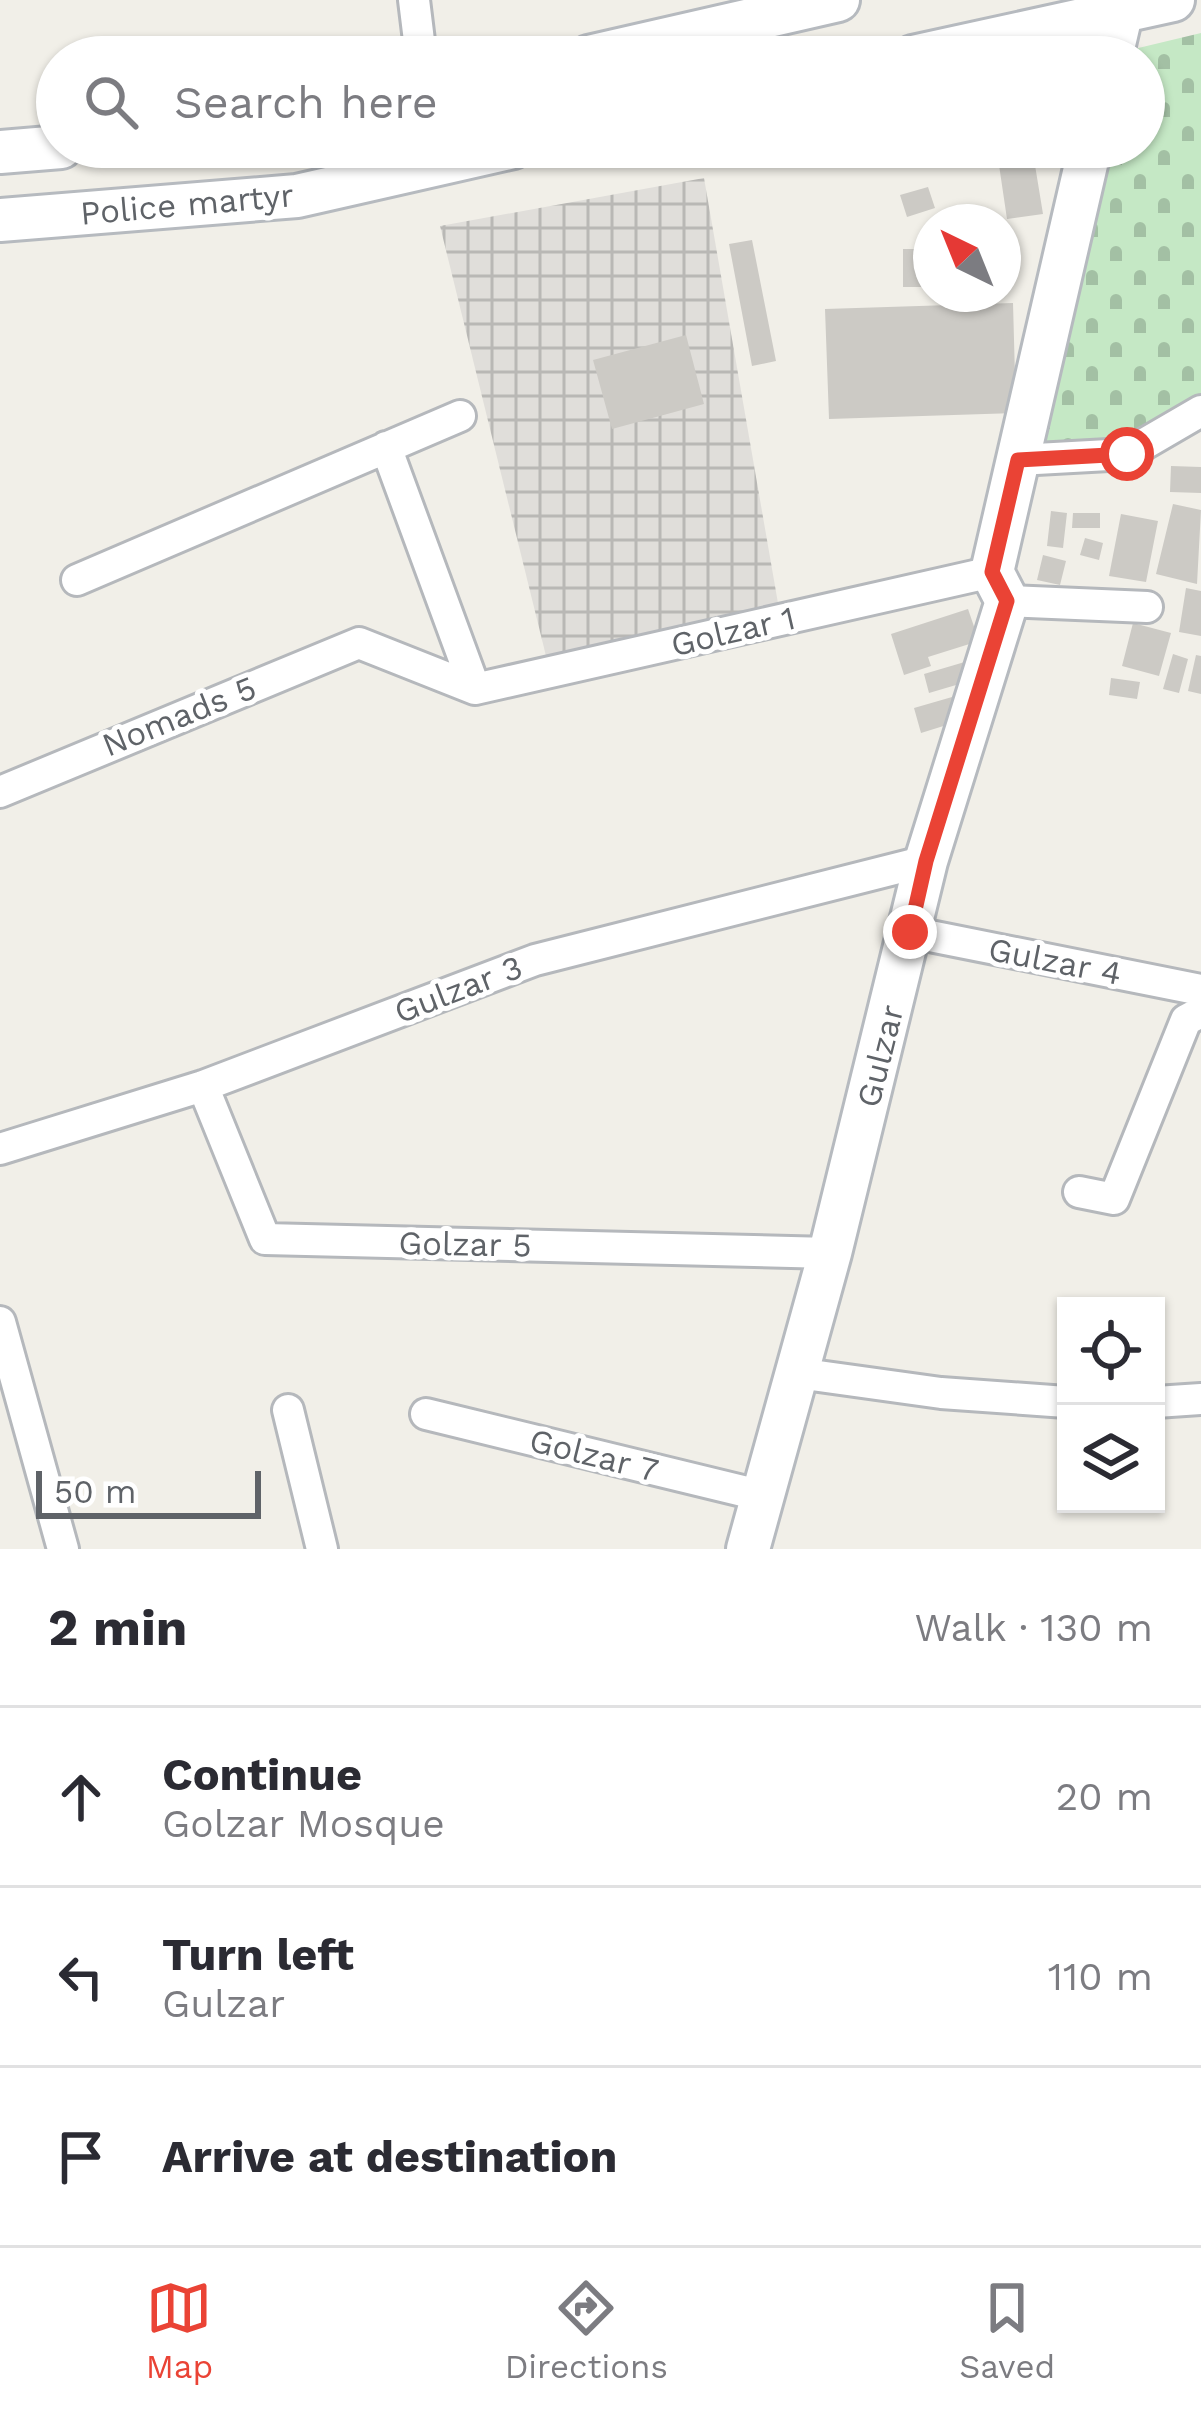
<!DOCTYPE html>
<html lang="en">
<head>
<meta charset="utf-8">
<style>
  :root { --surface:#fff; --page:#f2f2f3; --text:#2b2b33; --muted:#7c7c81; --line:#e1e1e2; --accent:#ea4335 }
  body { margin:0; font-family:"Work Sans",sans-serif; background:var(--page); color:var(--text) }
  .controls { position:absolute; right:36px; bottom:36px; display:grid; overflow:hidden; border-radius:0px; box-shadow:0 3px 9px #0004 }
  .controls button { width:108px; height:108px; display:grid; place-items:center; padding:0; border:0; border-bottom:3px solid var(--line); background:var(--surface); color:var(--text); font:60px sans-serif }
  .compass { position:absolute; left:913px; top:204px; width:108px; height:108px; border-radius:50%; background:var(--surface); box-shadow:0 3px 9px #0004; rotate:317deg }
  .scale { position:absolute; left:36px; bottom:30px; width:225px; box-sizing:border-box; padding-left:12px; border:6px solid #5f6368; border-top:0; font-size:33px; line-height:42px; white-space:nowrap; color:#5f6368; -webkit-text-stroke:9px #fff; paint-order:stroke }
  .stop { position:absolute; width:36px; height:36px; margin:-27px; border:9px solid #ea4335; border-radius:50%; background:#fff }
  .stop.end { background:#ea4335; border-color:#fff; box-shadow:0 3px 12px #0008 }
  .list { margin:0; padding:0; list-style:none }
  h2 { display:flex; justify-content:space-between; align-items:center; height:156px; margin:0; padding:0 48px; font-size:51px }
  h2 small { font-size:39px; font-weight:400; color:var(--muted) }
  .list li { display:grid; grid-template-columns:78px 1fr auto; gap:36px; align-items:center; box-sizing:border-box; height:180px; padding:0 48px; border-top:3px solid var(--line) }
  .list b { display:block; font-size:45px; white-space:nowrap }
  .list p { margin:0; font-size:39px; white-space:nowrap; color:var(--muted) }
  .list em { font-size:39px; font-style:normal; color:var(--muted) }
  .icon { flex:none; width:66px; height:66px; fill:none; stroke:currentColor; stroke-width:2; stroke-linecap:round; stroke-linejoin:round }
  .map { position:relative; flex:none; width:1201px; height:1549px; overflow:hidden }
  .search { position:absolute; background:var(--surface); box-shadow:0 3px 9px #0004; left:36px; right:36px; top:36px; height:132px; display:flex; align-items:center; gap:30px; box-sizing:border-box; padding:0 42px; border-radius:66px; color:var(--muted); font-size:45px }
  .sheet { height:696px; background:var(--surface) }
  nav { display:flex; justify-content:space-around; align-items:center; box-sizing:border-box; height:168px; border-top:3px solid var(--line); background:var(--surface); font-size:33px; color:var(--muted) }
  nav a { display:grid; justify-items:center; gap:6px }
  nav .on { color:var(--accent) }
  .map>svg:first-child { display:block }
  .industrial { fill:url(#industrial-grid) }
  .cemetery { fill:url(#cemetery-stones) }
  .building { fill:#cccac5 }
  .lines { fill:none; stroke-linecap:round; stroke-linejoin:round }
  .street-casing { stroke:#b5b8bc; stroke-width:36 }
  .secondary-casing { stroke:#b6babf; stroke-width:48 }
  .street { stroke:#fff; stroke-width:30 }
  .secondary { stroke:#fff; stroke-width:42 }
  .route { stroke:#ea4335; stroke-width:15 }
  .labels { text-anchor:middle; dominant-baseline:central; stroke-width:10; stroke-linejoin:round; paint-order:stroke }
  .street-label { font-size:33px; fill:#5f6368; stroke:#fff }
</style>
</head>
<body>
<div class="map">
<svg width="1201" height="1549" viewBox="0 0 1201 1549">
  <defs>
    <pattern id="industrial-grid" width="8" height="8" patternUnits="userSpaceOnUse" patternTransform="scale(3)"><rect width="8" height="8" fill="#e0deda"/><path d="M0 4h8M4 0v8" fill="none" stroke="#b9b8b5"/></pattern>
    <pattern id="cemetery-stones" width="16" height="16" patternUnits="userSpaceOnUse" patternTransform="scale(3)"><rect width="16" height="16" fill="#c5e8c5"/><path d="M2 7V4a2 2 0 0 1 4 0v3zM10 15v-3a2 2 0 0 1 4 0v3z" fill="#a3c0a4"/></pattern>
  </defs>
  <rect width="100%" height="100%" fill="#f1efe8"/>
  <path class="industrial" d="M704,178L779,609L547,660L440,226Z"/>
  <path class="cemetery" d="M1201,33V405L1110,443L1074,451L1039,440L1105,147H1144V57H1128L1130,50Z"/>
  <path class="building" d="M1034,159L1043,214L1007,219L999,165Z
    M928,187L935,208L907,217L900,195Z
    M752,240L776,361L752,366L729,244Z
    M903,249H931V287H903Z
    M1013,303L1016,413L829,419L825,309Z
    M686,335L704,404L612,429L593,360Z
    M1171,466L1201,467V493L1170,492Z
    M1173,504L1201,510L1197,584L1156,574Z
    M1051,511L1067,513L1063,548L1047,546Z
    M1073,513H1100V528H1072Z
    M1121,514L1158,521L1146,582L1109,576Z
    M1085,538L1103,543L1099,560L1080,555Z
    M1043,555L1066,561L1060,585L1037,580Z
    M1186,588L1201,591V636L1179,632Z
    M968,609L979,641L928,657L931,666L904,675L891,634Z
    M1133,623L1171,633L1159,676L1122,666Z
    M1173,654L1188,659L1179,693L1163,689Z
    M1196,655L1201,656V694L1188,691Z
    M968,661L973,680L929,693L924,674Z
    M1111,678L1140,682L1137,699L1109,695Z
    M959,695L966,719L921,733L914,708Z"/>
  <g class="lines">
    <g class="street-casing">
      <path id="street" d="M414,0L421,57
        M386,447L475,689
        M1018,460L1127,454L1201,411
        M77,580L460,416
        M1007,601L1147,607
        M475,689L992,572
        M0,792L359,643L475,689
        M910,932L1201,990
        M203,1086L265,1239L830,1253
        M0,1149L203,1086L535,960L926,861
        M1079,1192L1114,1199L1186,1020L1201,1012
        M0,1322L63,1549
        M797,1373L941,1393L1066,1402
        M1156,1402L1201,1399
        M288,1410L322,1549
        M426,1414L763,1496"/>
    </g>
    <g class="secondary-casing">
      <path id="secondary" d="M589,57L838,0
        M913,57L1173,0
        M1111,57L1122,10
        M0,152L61,147
        M0,220L297,196L513,147
        M748,1549L830,1253L926,861L1007,601L992,572L1090,147"/>
    </g>
    <use href="#street" class="street"/>
    <use href="#secondary" class="secondary"/>
  </g>
  <g class="lines">
    <path class="route" d="M910,932L926,861L1007,601L992,572L1018,460L1127,454"/>
  </g>
  <g class="labels">
    <g class="street-label">
      <text transform="translate(187 204) rotate(-5)">Police martyr</text>
      <text transform="translate(733 631) rotate(-13)">Golzar 1</text>
      <text transform="translate(179 716) rotate(-22)">Nomads 5</text>
      <text transform="translate(1055 961) rotate(11)">Gulzar 4</text>
      <text transform="translate(458 989) rotate(-21)">Gulzar 3</text>
      <text transform="translate(880 1056) rotate(-76)">Gulzar</text>
      <text transform="translate(465 1244) rotate(1)">Golzar 5</text>
      <text transform="translate(594 1455) rotate(14)">Golzar 7</text>
    </g>
  </g>
</svg>
<div class="controls">
<button><svg class="icon" aria-label="locate" viewBox="0 0 24 24"><circle cx="12" cy="12" r="6"/><path d="M12 2v4M12 18v4M2 12h4M18 12h4"/></svg></button>
<button><svg class="icon" aria-label="layers" viewBox="0 0 24 24"><path d="M12 4l9 5-9 5-9-5zM3 14l9 5 9-5"/></svg></button>
</div>
<svg class="compass" viewBox="-18 -18 36 36"><path d="M0-13l5 13h-10z" fill="#e53935"/><path d="M0 13l5-13h-10z" fill="#7c7c81"/></svg>
<div class="scale">50 m</div>
<div class="stop" style="left:1127px;top:454px"></div>
<div class="stop end" style="left:910px;top:932px"></div>
<div class="search"><svg class="icon" aria-label="search" viewBox="0 0 24 24"><circle cx="10" cy="10" r="6"/><path d="M15 15l6 6"/></svg>Search here</div>
</div>
<section class="sheet">
<h2>2 min<small>Walk · 130 m</small></h2>
<ul class="list">
<li><svg class="icon" aria-label="ahead" viewBox="0 0 24 24"><path d="M12 20V5M6 11l6-6 6 6"/></svg><div><b>Continue</b><p>Golzar Mosque</p></div><em>20 m</em></li>
<li><svg class="icon" aria-label="left" viewBox="0 0 24 24"><path d="M17 20v-9H6M10 6l-5 5 5 5"/></svg><div><b>Turn left</b><p>Gulzar</p></div><em>110 m</em></li>
<li><svg class="icon" aria-label="arrive" viewBox="0 0 24 24"><path d="M6 21V4h12l-3 4 3 4H6"/></svg><div><b>Arrive at destination</b></div></li>
</ul>
</section>
<nav>
<a class="on"><svg class="icon" aria-label="map" viewBox="0 0 24 24"><path d="M3 6l6-2 6 2 6-2v14l-6 2-6-2-6 2zM9 4v14M15 6v14"/></svg>Map</a>
<a><svg class="icon" aria-label="directions" viewBox="0 0 24 24"><path d="M12 3l9 9-9 9-9-9zM9 14v-3h6M13 9l2 2-2 2"/></svg>Directions</a>
<a><svg class="icon" aria-label="saved" viewBox="0 0 24 24"><path d="M7 4h10v16l-5-4-5 4z"/></svg>Saved</a>
</nav>
</body>
</html>
